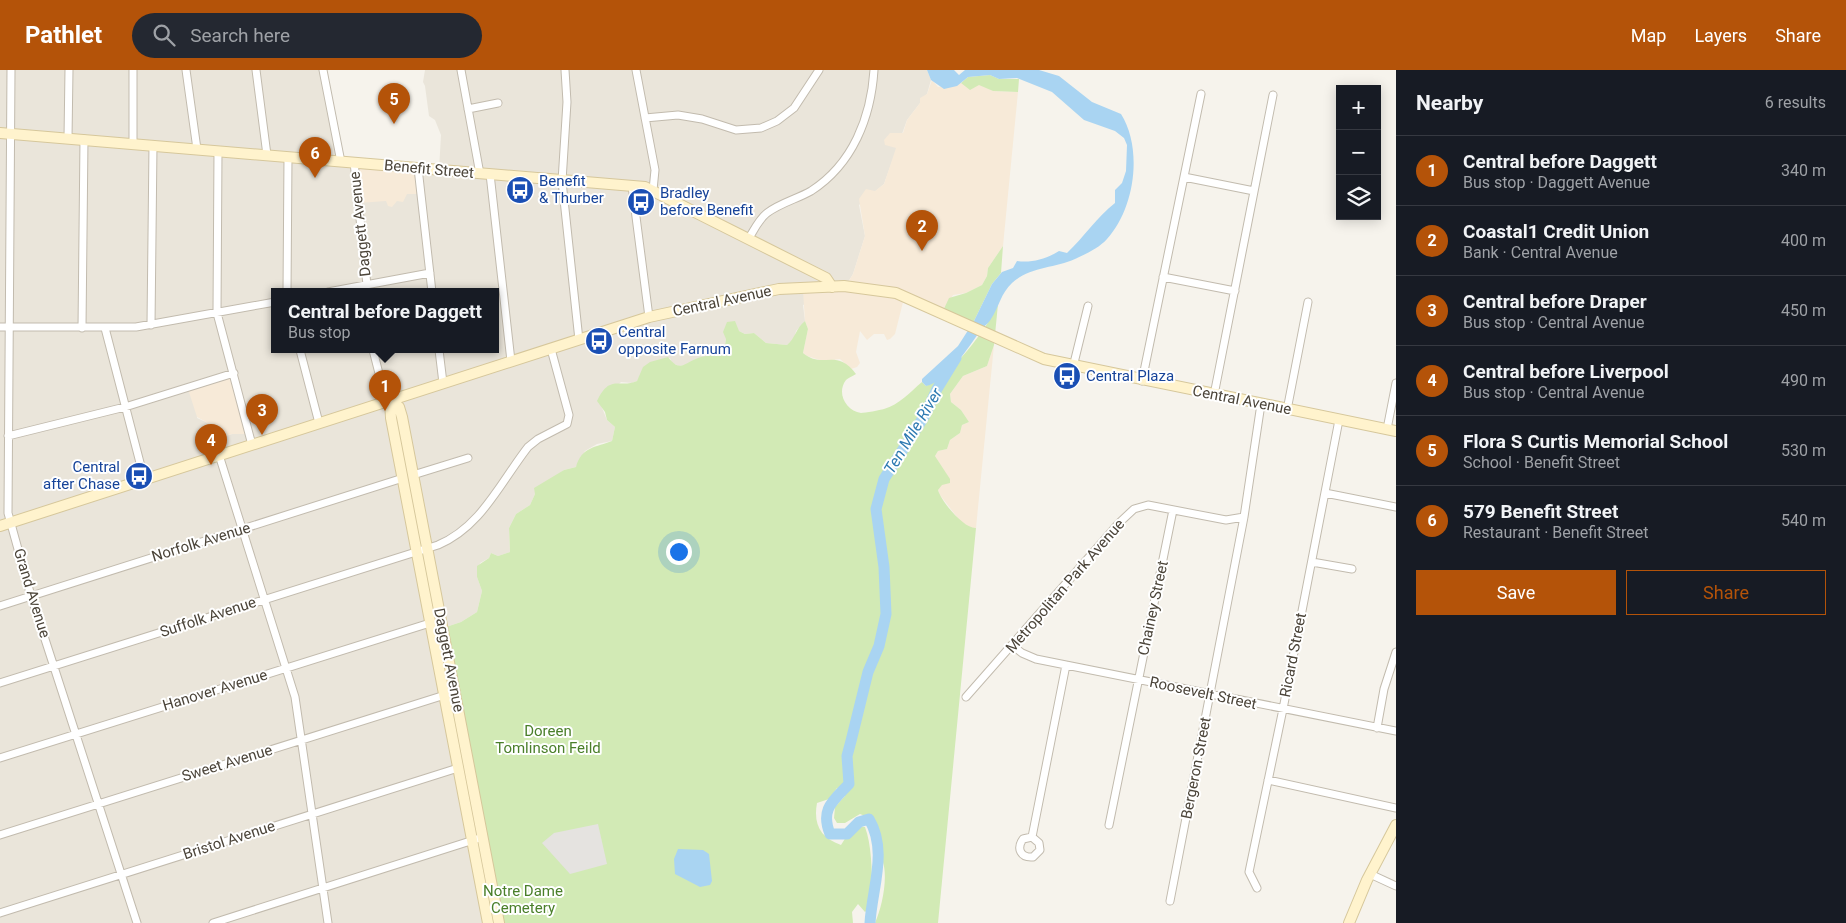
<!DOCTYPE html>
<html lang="en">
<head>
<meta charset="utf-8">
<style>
  :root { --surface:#171b24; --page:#242831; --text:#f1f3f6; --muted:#9ea1a6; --line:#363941; --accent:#b45309 }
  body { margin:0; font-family:Roboto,sans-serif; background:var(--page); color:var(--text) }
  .controls { position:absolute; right:15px; top:15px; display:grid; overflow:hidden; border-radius:0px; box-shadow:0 2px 12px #0003 }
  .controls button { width:45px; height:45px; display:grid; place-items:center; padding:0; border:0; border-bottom:1px solid var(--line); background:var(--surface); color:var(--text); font:25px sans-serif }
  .you { position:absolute; left:678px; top:481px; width:18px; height:18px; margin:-12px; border:4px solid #fff; border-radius:50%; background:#1a73e8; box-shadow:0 0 0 8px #1a73e833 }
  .badge { display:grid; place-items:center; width:32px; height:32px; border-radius:50%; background:var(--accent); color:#fff; font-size:16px; font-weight:700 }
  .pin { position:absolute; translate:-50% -41px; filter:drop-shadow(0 1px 2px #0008) }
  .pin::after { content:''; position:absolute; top:26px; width:18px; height:15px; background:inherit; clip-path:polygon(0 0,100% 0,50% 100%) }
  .popup { position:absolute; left:271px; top:218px; width:228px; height:65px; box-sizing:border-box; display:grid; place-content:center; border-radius:0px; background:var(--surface); filter:drop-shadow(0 1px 4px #0005); font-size:16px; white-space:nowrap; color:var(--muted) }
  .popup b { font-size:19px; color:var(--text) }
  .popup::after { content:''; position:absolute; left:50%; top:100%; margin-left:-10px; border:10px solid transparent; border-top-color:var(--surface) }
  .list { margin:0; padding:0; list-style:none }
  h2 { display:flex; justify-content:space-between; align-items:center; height:65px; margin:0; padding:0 20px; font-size:21px }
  h2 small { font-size:16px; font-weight:400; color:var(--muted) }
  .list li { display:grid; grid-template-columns:32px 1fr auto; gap:15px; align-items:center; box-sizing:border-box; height:70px; padding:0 20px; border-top:1px solid var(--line) }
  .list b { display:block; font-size:19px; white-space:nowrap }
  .list p { margin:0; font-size:16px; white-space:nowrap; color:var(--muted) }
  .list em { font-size:16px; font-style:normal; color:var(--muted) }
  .actions { display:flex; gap:10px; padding:15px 20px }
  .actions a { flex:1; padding:11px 0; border:1px solid var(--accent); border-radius:0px; text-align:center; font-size:18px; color:var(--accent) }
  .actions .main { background:var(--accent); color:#fff }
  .icon { flex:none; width:28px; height:28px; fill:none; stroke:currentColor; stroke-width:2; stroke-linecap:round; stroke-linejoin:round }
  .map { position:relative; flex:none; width:1396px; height:853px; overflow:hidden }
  header { display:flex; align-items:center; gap:30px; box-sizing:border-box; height:70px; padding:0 25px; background:var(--accent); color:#fff }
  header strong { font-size:24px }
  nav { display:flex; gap:28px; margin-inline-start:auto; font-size:18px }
  .search { width:350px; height:45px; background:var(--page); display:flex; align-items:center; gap:12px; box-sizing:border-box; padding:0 18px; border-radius:28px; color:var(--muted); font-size:19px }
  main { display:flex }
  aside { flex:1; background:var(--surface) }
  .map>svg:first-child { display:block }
  .residential { fill:#eae5da; fill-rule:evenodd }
  .commercial { fill:#f7ead8 }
  .green { fill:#d2eab5 }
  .parking { fill:#e5e3e0 }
  .water { fill:#a9d4f2 }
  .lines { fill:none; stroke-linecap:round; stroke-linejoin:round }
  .river { stroke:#a9d4f2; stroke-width:11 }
  .street-casing { stroke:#c2bbae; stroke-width:9 }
  .secondary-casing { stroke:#d6c79b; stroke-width:12 }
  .street { stroke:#fff; stroke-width:7 }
  .secondary { stroke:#fff3cd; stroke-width:10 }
  .labels { text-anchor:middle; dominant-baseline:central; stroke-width:4; stroke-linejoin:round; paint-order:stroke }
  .street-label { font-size:15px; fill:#4b4439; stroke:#fff }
  .transit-label { font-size:15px; fill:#164399; stroke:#fff; text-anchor:start }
  .park-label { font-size:15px; fill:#4a7f2a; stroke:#fff }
  .water-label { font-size:16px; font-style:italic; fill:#2e7ab2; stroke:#fff }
</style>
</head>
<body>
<header>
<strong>Pathlet</strong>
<div class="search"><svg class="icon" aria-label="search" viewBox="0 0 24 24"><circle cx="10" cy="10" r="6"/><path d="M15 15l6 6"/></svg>Search here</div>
<nav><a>Map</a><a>Layers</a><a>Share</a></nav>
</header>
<main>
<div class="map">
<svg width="1396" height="853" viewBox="0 0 1396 853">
  <rect width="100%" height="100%" fill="#f6f3ec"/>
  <path class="residential" d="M0,0H324L341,92L354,94L386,131H397L404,127L419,100H439L441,65L435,50L429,46L425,16L423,12L425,0H927L931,10L927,24L907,50L884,114L859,135L865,166L853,204L845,217L803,235L805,251L796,261L794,270L787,275L766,273L754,263L745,264L739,261L726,269L724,281L714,286L696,289L686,295L679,296L672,293L670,288L642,303L637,311L632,313L621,312L600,333L607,350L615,357L612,371L597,374L585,381L576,397L564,400L556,406L535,424L530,435L516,444L509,458L510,482L498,486L491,483L489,488L480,493L477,507L482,521L477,542L461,552L443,558L499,853H0ZM275,222H495V280H275ZM198,343L232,364L208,372L210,357L206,352L197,348Z"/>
  <path class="commercial" d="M932,10L938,17L961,13L982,15L993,21L1018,22L1003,176L988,198L987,206L982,215L966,223L953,225L942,243L904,228L895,264L890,269L887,270L884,264H874L867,270L860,261L856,282L860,293L857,297L851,299L840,289L823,291L807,286L803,283L808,259L805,251L803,221L845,217L853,204L865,166L859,129L866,119L875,121L884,114L896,78L885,75L884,70L890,63H903L907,50L920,33V28L927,24Z
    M357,94L417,99L421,124H407L403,132L397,131L392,137L388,136L386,131L359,133Z
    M994,275L976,458H971L960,451L940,425L938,420L947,405L935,386L938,381L947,379L950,370L960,363L962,355L969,352L961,340L951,332L950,324L963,306L987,296Z
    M233,305L249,364H232L206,372L203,361L209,357L206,352L197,347L188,319Z"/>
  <path class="green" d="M990,5L999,9H1019L1018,22L993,21L979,15L970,20L961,13L968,7Z
    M1003,176L1001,203L992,214L974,251L969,256L942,243L949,228L966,223L982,215L987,206L988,198Z
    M998,234L994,275L987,296L963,306L950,324L951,332L961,340L969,352L962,355L960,363L950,370L947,379L938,381L935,386L950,409V413L942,415L938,420C941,431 964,459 976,458L938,853H875C882,837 888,809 883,792C881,788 878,785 877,782C873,762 884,754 860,744L845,753H837L834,748L835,737L845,726V717L837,718L829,729L817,733C813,755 821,768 841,775L853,756L865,757C873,778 872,813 872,836L865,842L858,834L852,842L853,853H503L443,558L461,552L477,542L482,521L477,507V496L489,488L491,483L498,486L510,482L509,458L516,444L530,435L535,424L534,418L564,400L576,397C581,377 597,377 612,371L615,357L607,350L605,342L597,331C610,303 620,319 637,311L643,297L650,292L668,287C680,303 684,293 698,288C707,285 715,286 724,281L726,269L723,262L727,252L735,251L739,261L745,264L754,263L766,273L787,275C795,269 796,258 805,251L808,259L803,283C823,300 836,277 856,304C853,306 848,308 846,310C836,323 846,341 861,343C865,343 880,340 884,339C899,335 910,322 922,312L926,316C950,307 988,258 998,234Z"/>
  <path class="parking" d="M598,754L607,794L570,804L542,773L554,763Z"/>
  <path class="water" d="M927,0H954L959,5L965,0H1039L1059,6L1092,32L1121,44C1143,79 1135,138 1107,169C1099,178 1086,184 1075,189C1055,198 1029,197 1012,213C1001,223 999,237 991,249C989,253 984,256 981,260C969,276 947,312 926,316L922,312V309L958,276L974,251L992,214L1002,202L1013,198L1017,191C1032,193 1046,189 1059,181L1067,183C1084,167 1097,147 1115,133V120L1122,113L1126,101L1127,75L1124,68L1115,61L1084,50L1052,22L1017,8L999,9L990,5L968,7L957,16L944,19L931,10Z
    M678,779L703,780L709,784L712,811L710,815L700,817L675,804L674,789Z"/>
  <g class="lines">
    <path class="river" d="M870,853C872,818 888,781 869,749L859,752L847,764H830C820,739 833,731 849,714L847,686L851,671L868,602L879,576L886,544L884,497L876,439L884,409L925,345L937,319L956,288"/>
    <g class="street-casing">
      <path id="street" d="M11,0L8,443L31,526L137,853
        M133,0V73
        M186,0L197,79
        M256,0L267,85
        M323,0L341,92
        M461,0L480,104
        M565,0L567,32L562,111L579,270
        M636,0L655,100L653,120
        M468,39L498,33
        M645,48L678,45L702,49L736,60L761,58L777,51L794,38L819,0
        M68,68L69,0
        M218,81L217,243L252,375
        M354,92L367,215
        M418,98L432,222
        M490,104L511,291
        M1184,107L1254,121
        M632,116L649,247
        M749,168C754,160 759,149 767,143C780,133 797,129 811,121C853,94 871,47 874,0
        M1163,207L1235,221
        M287,222L288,87
        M328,222L430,203
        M151,255L153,75
        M0,257H136L275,232
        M82,258L84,69
        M105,258L144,408
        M300,280L319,353
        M373,280L384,323L390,331
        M439,280L443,313
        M1073,297L1088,236
        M1142,311L1201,24
        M1214,325L1273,25
        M1287,340L1308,232
        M1387,359L1396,313
        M8,366L125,337L234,303
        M219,385L295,627L328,853
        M413,405L468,388
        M1325,423L1396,437
        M1312,492L1352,499
        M0,536L403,408
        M1013,576L1022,583L1036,589L1396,661
        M0,613L438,475C481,457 500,413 528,377L538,369L567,354L569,345L551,279
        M966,627L1119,453L1134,439L1148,435L1226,450L1244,447L1261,334
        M1377,658L1384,619L1396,582
        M0,688L430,553
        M1268,710L1396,738
        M1109,755L1173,440
        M0,765L448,624
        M1032,767L1039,773L1040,780L1033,787C1021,788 1016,779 1023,769L1032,767L1066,595
        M1370,804L1396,816
        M1257,818L1249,802L1283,639L1339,350
        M1170,831L1244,447
        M0,843L458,698
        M213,853L483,767"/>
    </g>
    <g class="secondary-casing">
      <path id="secondary" d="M0,63L645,117L826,208L832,217
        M390,331L399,337L402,347L499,853
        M390,331L391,348L488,853
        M0,456L649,247L779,219L844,216L896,223L1044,289L1396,361
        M1349,853L1367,810L1396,755"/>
    </g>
    <use href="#street" class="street"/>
    <use href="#secondary" class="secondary"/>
  </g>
  <defs>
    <g id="bus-disc" transform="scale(1.4375)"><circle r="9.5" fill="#1a4fb4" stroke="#fff"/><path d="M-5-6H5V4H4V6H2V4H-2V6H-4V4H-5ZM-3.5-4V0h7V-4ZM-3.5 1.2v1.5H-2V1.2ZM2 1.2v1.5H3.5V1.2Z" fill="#fff"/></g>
  </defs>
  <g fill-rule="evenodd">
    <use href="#bus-disc" x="520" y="120"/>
    <use href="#bus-disc" x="641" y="132"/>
    <use href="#bus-disc" x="599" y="271"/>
    <use href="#bus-disc" x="1067" y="306"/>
    <use href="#bus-disc" x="139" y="406"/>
  </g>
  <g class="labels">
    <g class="street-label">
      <text transform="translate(429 99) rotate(5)">Benefit Street</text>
      <text transform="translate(360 154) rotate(-96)">Daggett Avenue</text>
      <text transform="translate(722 231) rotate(-12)">Central Avenue</text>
      <text transform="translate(1242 330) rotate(11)">Central Avenue</text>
      <text transform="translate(201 472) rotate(-17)">Norfolk Avenue</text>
      <text transform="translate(1065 516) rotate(-49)">Metropolitan Park Avenue</text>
      <text transform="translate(32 523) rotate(73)">Grand Avenue</text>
      <text transform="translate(1153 538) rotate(-78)">Chainey Street</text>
      <text transform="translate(208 547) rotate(-18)">Suffolk Avenue</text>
      <text transform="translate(1293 585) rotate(-79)">Ricard Street</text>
      <text transform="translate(449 590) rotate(79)">Daggett Avenue</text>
      <text transform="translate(215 620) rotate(-17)">Hanover Avenue</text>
      <text transform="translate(1203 623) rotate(12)">Roosevelt Street</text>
      <text transform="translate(227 693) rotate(-17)">Sweet Avenue</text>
      <text transform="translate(1196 698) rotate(-79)">Bergeron Street</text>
      <text transform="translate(229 770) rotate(-18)">Bristol Avenue</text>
    </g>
    <g class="transit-label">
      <text x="539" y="111">Benefit<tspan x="539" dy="17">&amp; Thurber</tspan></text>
      <text x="660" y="123">Bradley<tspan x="660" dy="17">before Benefit</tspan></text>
      <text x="618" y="262">Central<tspan x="618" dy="17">opposite Farnum</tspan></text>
      <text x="1086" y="306">Central Plaza</text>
      <text x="120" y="397" text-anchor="end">Central<tspan x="120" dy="17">after Chase</tspan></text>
    </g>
    <g class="park-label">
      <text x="548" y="661">Doreen<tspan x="548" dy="17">Tomlinson Feild</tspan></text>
      <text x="523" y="821">Notre Dame<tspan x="523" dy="17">Cemetery</tspan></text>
    </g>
    <g class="water-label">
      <text transform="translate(913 361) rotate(-59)">Ten Mile River</text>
    </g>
  </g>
</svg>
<div class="controls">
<button>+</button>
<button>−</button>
<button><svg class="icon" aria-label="layers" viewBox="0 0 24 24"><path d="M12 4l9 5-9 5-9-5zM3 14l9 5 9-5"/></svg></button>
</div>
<div class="you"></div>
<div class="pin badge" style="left:385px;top:341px">1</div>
<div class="popup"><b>Central before Daggett</b>Bus stop</div>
<div class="pin badge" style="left:922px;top:181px">2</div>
<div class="pin badge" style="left:262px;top:365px">3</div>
<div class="pin badge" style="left:211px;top:395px">4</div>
<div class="pin badge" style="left:394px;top:54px">5</div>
<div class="pin badge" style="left:315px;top:108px">6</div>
</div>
<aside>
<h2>Nearby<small>6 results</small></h2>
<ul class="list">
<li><span class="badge">1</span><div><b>Central before Daggett</b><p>Bus stop · Daggett Avenue</p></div><em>340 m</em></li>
<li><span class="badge">2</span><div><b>Coastal1 Credit Union</b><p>Bank · Central Avenue</p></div><em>400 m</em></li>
<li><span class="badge">3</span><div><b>Central before Draper</b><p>Bus stop · Central Avenue</p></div><em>450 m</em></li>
<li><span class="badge">4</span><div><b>Central before Liverpool</b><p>Bus stop · Central Avenue</p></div><em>490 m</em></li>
<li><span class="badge">5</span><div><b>Flora S Curtis Memorial School</b><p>School · Benefit Street</p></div><em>530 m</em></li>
<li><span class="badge">6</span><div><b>579 Benefit Street</b><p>Restaurant · Benefit Street</p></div><em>540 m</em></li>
</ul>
<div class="actions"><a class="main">Save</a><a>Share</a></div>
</aside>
</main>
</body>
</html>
